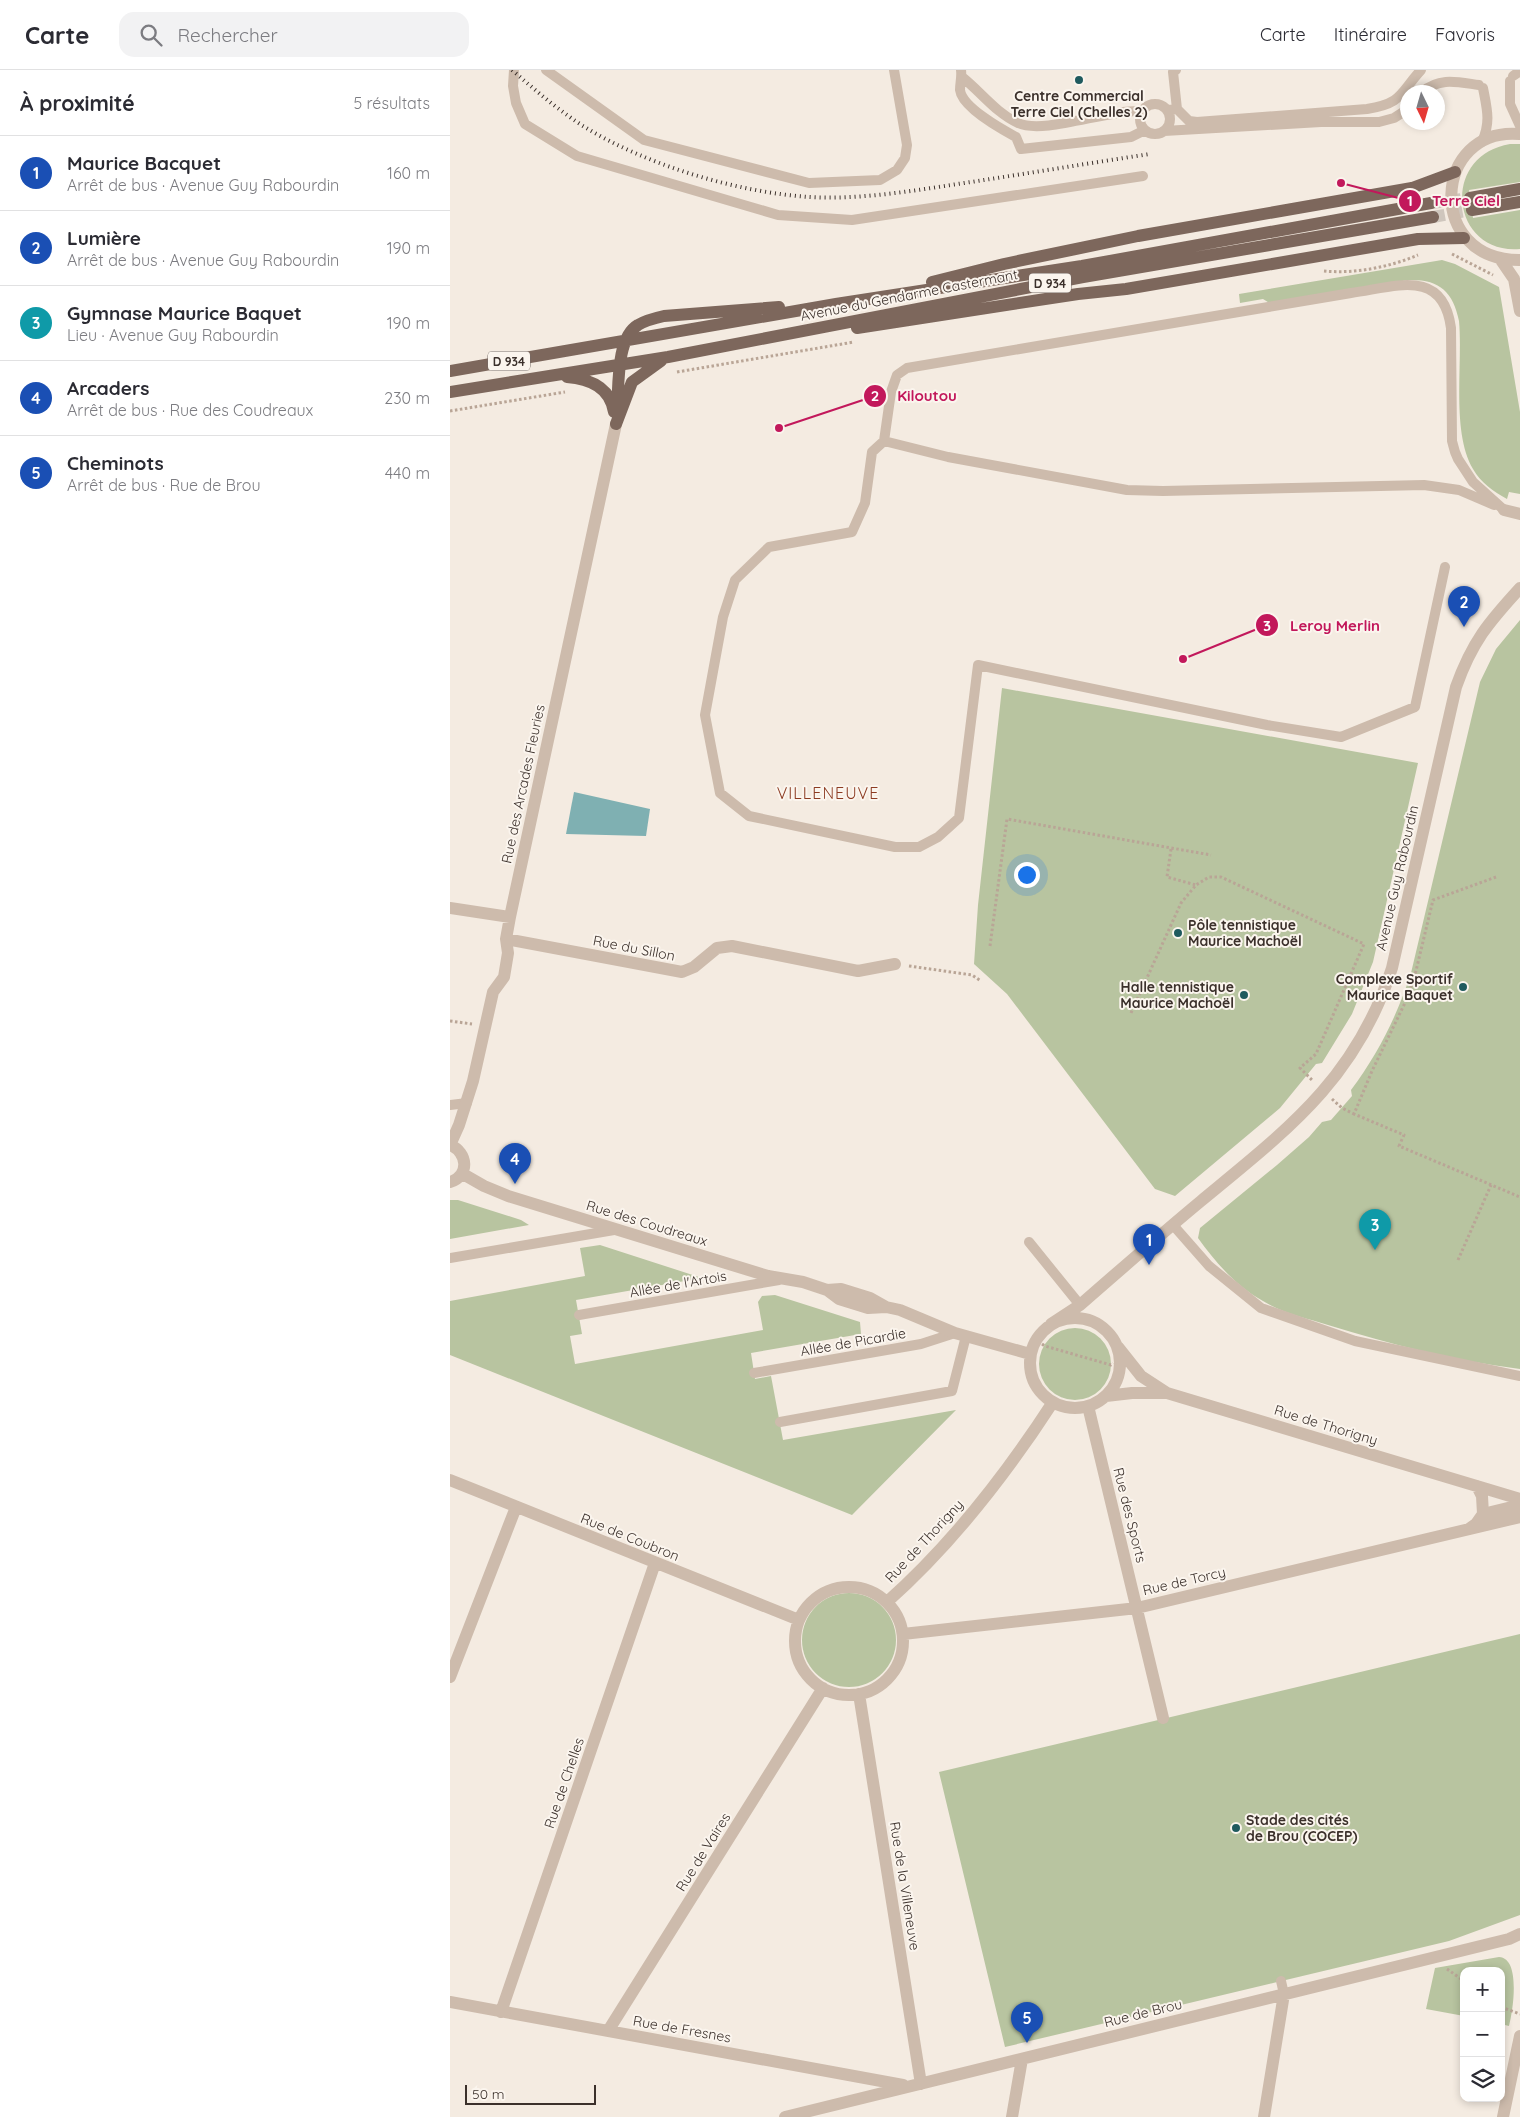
<!DOCTYPE html>
<html lang="fr">
<head>
<meta charset="utf-8">
<style>
  :root { --surface:#fff; --page:#f2f2f3; --text:#2b2b33; --muted:#7c7c81; --line:#e1e1e2; --accent:#b45309 }
  body { margin:0; font-family:Quicksand,sans-serif; background:var(--page); color:var(--text) }
  .controls { position:absolute; right:15px; bottom:15px; display:grid; overflow:hidden; border-radius:10px; box-shadow:0 2px 8px #0003 }
  .controls button { width:45px; height:45px; display:grid; place-items:center; padding:0; border:0; border-bottom:1px solid var(--line); background:var(--surface); color:var(--text); font:25px sans-serif }
  .compass { position:absolute; left:950px; top:15px; width:45px; height:45px; border-radius:50%; background:var(--surface); box-shadow:0 2px 8px #0003; rotate:175deg }
  .scale { position:absolute; left:15px; bottom:12px; width:131px; box-sizing:border-box; padding-left:5px; border:2px solid #3b302b; border-top:0; font-size:14px; line-height:18px; white-space:nowrap; color:#3b302b; -webkit-text-stroke:4px #fbf5ee; paint-order:stroke }
  .you { position:absolute; left:576px; top:804px; width:18px; height:18px; margin:-12px; border:4px solid #fff; border-radius:50%; background:#1a73e8; box-shadow:0 0 0 8px #1a73e833 }
  .badge { display:grid; place-items:center; width:32px; height:32px; border-radius:50%; background:var(--accent); color:#fff; font-size:16px; font-weight:700 }
  .pin { position:absolute; translate:-50% -41px; filter:drop-shadow(0 1px 2px #0008) }
  .pin::after { content:''; position:absolute; top:26px; width:18px; height:15px; background:inherit; clip-path:polygon(0 0,100% 0,50% 100%) }
  .list { margin:0; padding:0; list-style:none }
  h2 { display:flex; justify-content:space-between; align-items:center; height:65px; margin:0; padding:0 20px; font-size:21px }
  h2 small { font-size:16px; font-weight:400; color:var(--muted) }
  .list li { display:grid; grid-template-columns:32px 1fr auto; gap:15px; align-items:center; box-sizing:border-box; height:75px; padding:0 20px; border-top:1px solid var(--line) }
  .list b { display:block; font-size:19px; white-space:nowrap }
  .list p { margin:0; font-size:16px; white-space:nowrap; color:var(--muted) }
  .list em { font-size:16px; font-style:normal; color:var(--muted) }
  .icon { flex:none; width:28px; height:28px; fill:none; stroke:currentColor; stroke-width:2; stroke-linecap:round; stroke-linejoin:round }
  .map { position:relative; flex:none; width:1070px; height:2047px; overflow:hidden }
  header { display:flex; align-items:center; gap:30px; box-sizing:border-box; height:70px; padding:0 25px; background:var(--surface); border-bottom:1px solid var(--line) }
  header strong { font-size:24px }
  nav { display:flex; gap:28px; margin-inline-start:auto; font-size:18px }
  .search { width:350px; height:45px; background:var(--page); display:flex; align-items:center; gap:12px; box-sizing:border-box; padding:0 18px; border-radius:15px; color:var(--muted); font-size:19px }
  main { display:flex }
  aside { flex:1; background:var(--surface) }
  .map>svg:first-child { display:block }
  .green { fill:#b8c4a0 }
  .water { fill:#7fb0b2 }
  .lines { fill:none; stroke-linecap:round; stroke-linejoin:round }
  .primary-tunnel { stroke:#cfc6bd; stroke-width:12; stroke-dasharray:12 6; stroke-linecap:butt }
  .path { stroke:#b9a596; stroke-width:3; stroke-dasharray:2.5 2.5; stroke-linecap:butt }
  .lane { stroke:#cdbbac; stroke-width:10 }
  .street { stroke:#cdbbac; stroke-width:12 }
  .primary { stroke:#7d675c; stroke-width:12 }
  .rail { stroke:#3b302b; stroke-width:4; stroke-dasharray:1 4; stroke-linecap:butt }
  .poi-dot { fill:#1f5a5e; stroke:#fbf5ee; stroke-width:2 }
  .labels { text-anchor:middle; dominant-baseline:central; stroke-width:4; stroke-linejoin:round; paint-order:stroke }
  .shield { fill:#fbf5ee; stroke:#756b66; stroke-width:1 }
  .shield-label { font-size:12px; font-weight:bold; fill:#3b302b }
  .poi-label { font-size:14px; font-weight:bold; fill:#3b302b; stroke:#fbf5ee; text-anchor:start }
  .street-label { font-size:14px; fill:#3b302b; stroke:#fbf5ee }
  .quarter-label { font-size:16px; letter-spacing:1px; fill:#8c3b22; stroke:#fbf5ee }
  .leader { fill:none; stroke:#c2185b; stroke-width:2 }
  .callout-dot { fill:#c2185b; stroke:#fbf5ee; stroke-width:2 }
  .mark-label { font-size:15px; text-anchor:middle; font-weight:bold; fill:#fff }
  .callout-label { font-size:15px; text-anchor:middle; font-weight:bold; fill:#c2185b; stroke:#fbf5ee; stroke-width:4; stroke-linejoin:round; paint-order:stroke }
</style>
</head>
<body>
<header>
<strong>Carte</strong>
<div class="search"><svg class="icon" aria-label="search" viewBox="0 0 24 24"><circle cx="10" cy="10" r="6"/><path d="M15 15l6 6"/></svg>Rechercher</div>
<nav><a>Carte</a><a>Itinéraire</a><a>Favoris</a></nav>
</header>
<main>
<aside>
<h2>À proximité<small>5 résultats</small></h2>
<ul class="list">
<li><span class="badge" style="background:#1a4fb4">1</span><div><b>Maurice Bacquet</b><p>Arrêt de bus · Avenue Guy Rabourdin</p></div><em>160 m</em></li>
<li><span class="badge" style="background:#1a4fb4">2</span><div><b>Lumière</b><p>Arrêt de bus · Avenue Guy Rabourdin</p></div><em>190 m</em></li>
<li><span class="badge" style="background:#0f9aa8">3</span><div><b>Gymnase Maurice Baquet</b><p>Lieu · Avenue Guy Rabourdin</p></div><em>190 m</em></li>
<li><span class="badge" style="background:#1a4fb4">4</span><div><b>Arcaders</b><p>Arrêt de bus · Rue des Coudreaux</p></div><em>230 m</em></li>
<li><span class="badge" style="background:#1a4fb4">5</span><div><b>Cheminots</b><p>Arrêt de bus · Rue de Brou</p></div><em>440 m</em></li>
</ul>
</aside>
<div class="map">
<svg width="1070" height="2047" viewBox="0 0 1070 2047">
  <rect width="100%" height="100%" fill="#f4ebe1"/>
  <path class="green" d="M1060,74H1070V112L1019,120L1023,148L1070,140V179C1001,185 989,86 1060,74Z
    M992,190L1005,194L1049,217L1070,342V424L1059,422L1057,429C1043,421 1031,413 1023,399C1001,362 1013,294 1009,251C1003,221 989,209 958,210L821,234L813,229L790,233L789,224Z
    M1070,550V1299C1005,1291 940,1274 878,1255C856,1248 832,1243 813,1231C786,1216 766,1193 748,1168L750,1158L827,1095L859,1067L872,1052L881,1050L902,1026L901,1020C928,984 947,946 961,903L1030,612L1046,579Z
    M552,618L968,693L923,892L902,944L872,993L866,994L830,1038L725,1126L705,1119L557,924L524,894L528,835Z
    M0,1130H8L71,1150L79,1155L0,1169Z
    M150,1175L252,1208L126,1230L132,1264L120,1266L125,1294L313,1260L308,1232L312,1226L325,1225L410,1252L411,1264L301,1283L305,1309L321,1306L333,1370L506,1340L402,1445L0,1285V1231L135,1206L130,1178Z
    M589 1294a36 36 0 1 1 72 0a36 36 0 1 1-72 0Z
    M352 1570a47 47 0 1 1 94 0a47 47 0 1 1-94 0Z
    M1070,1564V1845L999,1871L555,1977L489,1702Z
    M1049,1887C1070,1888 1064,1936 1059,1956L1051,1954V1901H1014V1946L976,1939L985,1898Z"/>
  <path class="water" d="M124,722L200,739L196,766L116,764Z"/>
  <g class="lines">
    <path class="primary-tunnel" d="M981,133L1020,128
      M983,147L1022,140"/>
    <path class="path" d="M1002,184L1043,205
      M874,201C905,204 940,197 968,185
      M227,302L404,272
      M0,341L115,322
      M721,779L717,807L746,815
      M1046,807L983,830L965,905L955,933L922,1001L904,1044L954,1065L949,1076L1070,1127
      M540,876L557,749L761,785
      M459,896L522,905L531,911
      M681,943L731,833L746,815L759,807H771L914,874L866,984L850,998L863,1011
      M0,951L22,954
      M882,1029L892,1038L904,1044
      M1008,1190L1041,1115
      M592,1274L595,1276L661,1295L663,1293
      M997,1899L1014,1911
      M1051,1937L1070,1944"/>
    <path class="lane" d="M64,0L63,16L66,33L75,54L127,86L328,145L402,150L693,106
      M96,0L194,70L359,113L430,110L447,100L455,88L457,75L444,0
      M511,0C512,7 510,13 510,20C512,37 551,59 566,67L571,79L681,67L695,60
      M726,0L723,2L727,39
      M1063,6L1070,1
      M512,7C531,22 546,43 568,53C594,65 658,39 692,41
      M1060,11V34L1070,56
      M972,22C990,7 1007,12 1029,15
      M690 49a15 15 0 1 1 30 0a15 15 0 1 1-30 0Z
      M717,40L727,39L739,51L747,52L917,39C953,33 949,24 971,0
      M714,61L871,52H929L944,48L958,39
      M1032,72C1041,52 1037,39 1033,18
      M434,371L498,387L677,420L713,421L974,415L1009,420L1044,435
      M995,497L965,637L891,667L817,655L528,595L509,748L488,767L469,777H445L299,746L270,723L255,645L273,547L285,510L319,477L402,462L415,433L422,382L434,371L441,322L447,305L457,298L901,223C945,217 993,197 1001,258L1002,371L1005,382L1008,389L1023,412L1054,440
      M0,1035L17,1033
      M723,1155L759,1196L811,1238L905,1271L1070,1306
      M579,1172L630,1235
      M0,1188L164,1160
      M129,1245L329,1210
      M304,1303L471,1274L505,1263
      M330,1352L502,1321L516,1266
      M831,1911L834,1924"/>
    <path class="street" d="M1070,64C982,56 975,191 1070,190
      M1051,190L1064,209L1070,241
      M1054,440L1070,444
      M0,838L60,847
      M56,869L232,902L244,897L267,878L282,876L408,901L445,894
      M0,1075L9,1055L23,1011L43,922L54,907L58,883L56,869L60,847L166,354
      M0,1075C18,1082 20,1106 0,1112
      M13,1104L34,1116L58,1126L318,1206L353,1212L377,1220L391,1219L420,1228L436,1237
      M377,1220L389,1229L418,1238L436,1237L450,1240L505,1263L580,1284
      M580 1293a45 45 0 1 1 90 0a45 45 0 1 1-90 0Z
      M601,1254L630,1235C670,1200 710,1165 751,1131C837,1060 906,1009 942,898L1006,617C1022,572 1038,553 1070,518
      M668,1277L691,1306L717,1323
      M656,1326L682,1323H717L1070,1429
      M638,1336L713,1648
      M0,1410L349,1550
      M1033,1444L1070,1435
      M1019,1459L1026,1454L1033,1444L1032,1426L1027,1416
      M345 1571a54 54 0 1 1 108 0a54 54 0 1 1-108 0Z
      M437,1532C500,1476 557,1403 603,1332
      M453,1564L687,1538L1070,1447
      M0,1607L66,1437
      M409,1624L471,2014
      M0,1932L453,2015
      M51,1942L205,1493
      M158,1961L373,1618
      M335,2047L1059,1869L1070,1864
      M562,2047L572,1989
      M814,2047L834,1924
      M1053,2047L1070,1966"/>
    <path class="primary" d="M1020,128L1070,119
      M1022,140L1070,132
      M482,212L554,194L688,166L962,118L1005,102
      M407,258L628,224L676,219L968,169L1014,168
      M0,301L386,234L632,196L981,133
      M117,307C140,309 160,317 164,342
      M0,322L218,287L633,207L983,147
      M167,339C169,316 166,268 188,255C196,250 205,248 214,246L329,237
      M166,354L182,312L211,291"/>
    <path class="rail" d="M62,0C85,20 107,39 133,56C196,95 286,122 359,127C413,130 467,120 521,112C580,103 640,93 700,84"/>
  </g>
  <g class="poi-dot">
    <circle cx="629" cy="10" r="5"/>
    <circle cx="728" cy="863" r="5"/>
    <circle cx="1013" cy="917" r="5"/>
    <circle cx="794" cy="925" r="5"/>
    <circle cx="786" cy="1758" r="5"/>
  </g>
  <g class="labels">
    <g class="shield">
      <rect x="579" y="203.5" width="42" height="19" rx="4"/>
      <rect x="38" y="281.5" width="42" height="19" rx="4"/>
    </g>
    <g class="shield-label">
      <text x="600" y="213">D 934</text>
      <text x="59" y="291">D 934</text>
    </g>
    <g class="poi-label">
      <text x="629" y="26" text-anchor="middle">Centre Commercial<tspan x="629" dy="16">Terre Ciel (Chelles 2)</tspan></text>
      <text x="738" y="855">Pôle tennistique<tspan x="738" dy="16">Maurice Machoël</tspan></text>
      <text x="1003" y="909" text-anchor="end">Complexe Sportif<tspan x="1003" dy="16">Maurice Baquet</tspan></text>
      <text x="784" y="917" text-anchor="end">Halle tennistique<tspan x="784" dy="16">Maurice Machoël</tspan></text>
      <text x="796" y="1750">Stade des cités<tspan x="796" dy="16">de Brou (COCEP)</tspan></text>
    </g>
    <g class="street-label">
      <text transform="translate(459 225) rotate(-11)">Avenue du Gendarme Castermant</text>
      <text transform="translate(73 714) rotate(-78)">Rue des Arcades Fleuries</text>
      <text transform="translate(947 808) rotate(-77)">Avenue Guy Rabourdin</text>
      <text transform="translate(184 878) rotate(11)">Rue du Sillon</text>
      <text transform="translate(197 1153) rotate(17)">Rue des Coudreaux</text>
      <text transform="translate(228 1214) rotate(-10)">Allée de l'Artois</text>
      <text transform="translate(403 1272) rotate(-10)">Allée de Picardie</text>
      <text transform="translate(876 1355) rotate(17)">Rue de Thorigny</text>
      <text transform="translate(680 1445) rotate(76)">Rue des Sports</text>
      <text transform="translate(180 1467) rotate(22)">Rue de Coubron</text>
      <text transform="translate(474 1471) rotate(-47)">Rue de Thorigny</text>
      <text transform="translate(734 1511) rotate(-13)">Rue de Torcy</text>
      <text transform="translate(114 1713) rotate(-71)">Rue de Chelles</text>
      <text transform="translate(253 1782) rotate(-58)">Rue de Vaires</text>
      <text transform="translate(455 1816) rotate(81)">Rue de la Villeneuve</text>
      <text transform="translate(693 1943) rotate(-14)">Rue de Brou</text>
      <text transform="translate(232 1959) rotate(10)">Rue de Fresnes</text>
    </g>
    <g class="quarter-label">
      <text x="378" y="723">VILLENEUVE</text>
    </g>
  </g>
  <path class="leader" d="M891 113L960 131M329 358L425 326M733 589L817 555"/>
  <g class="callout-dot">
    <circle cx="891" cy="113" r="5"/>
    <circle cx="329" cy="358" r="5"/>
    <circle cx="733" cy="589" r="5"/>
    <circle cx="960" cy="131" r="12"/>
    <circle cx="425" cy="326" r="12"/>
    <circle cx="817" cy="555" r="12"/>
  </g>
  <g class="mark-label">
    <text x="960" y="136">1</text>
    <text x="425" y="331">2</text>
    <text x="817" y="561">3</text>
  </g>
  <g class="callout-label">
    <text x="1016" y="136">Terre Ciel</text>
    <text x="477" y="331">Kiloutou</text>
    <text x="885" y="561">Leroy Merlin</text>
  </g>
</svg>
<div class="controls">
<button>+</button>
<button>−</button>
<button><svg class="icon" aria-label="layers" viewBox="0 0 24 24"><path d="M12 4l9 5-9 5-9-5zM3 14l9 5 9-5"/></svg></button>
</div>
<svg class="compass" viewBox="-18 -18 36 36"><path d="M0-13l5 13h-10z" fill="#e53935"/><path d="M0 13l5-13h-10z" fill="#7c7c81"/></svg>
<div class="scale">50 m</div>
<div class="you"></div>
<div class="pin badge" style="left:699px;top:1195px;background:#1a4fb4">1</div>
<div class="pin badge" style="left:1014px;top:557px;background:#1a4fb4">2</div>
<div class="pin badge" style="left:925px;top:1180px;background:#0f9aa8">3</div>
<div class="pin badge" style="left:65px;top:1114px;background:#1a4fb4">4</div>
<div class="pin badge" style="left:577px;top:1973px;background:#1a4fb4">5</div>
</div>
</main>
</body>
</html>
